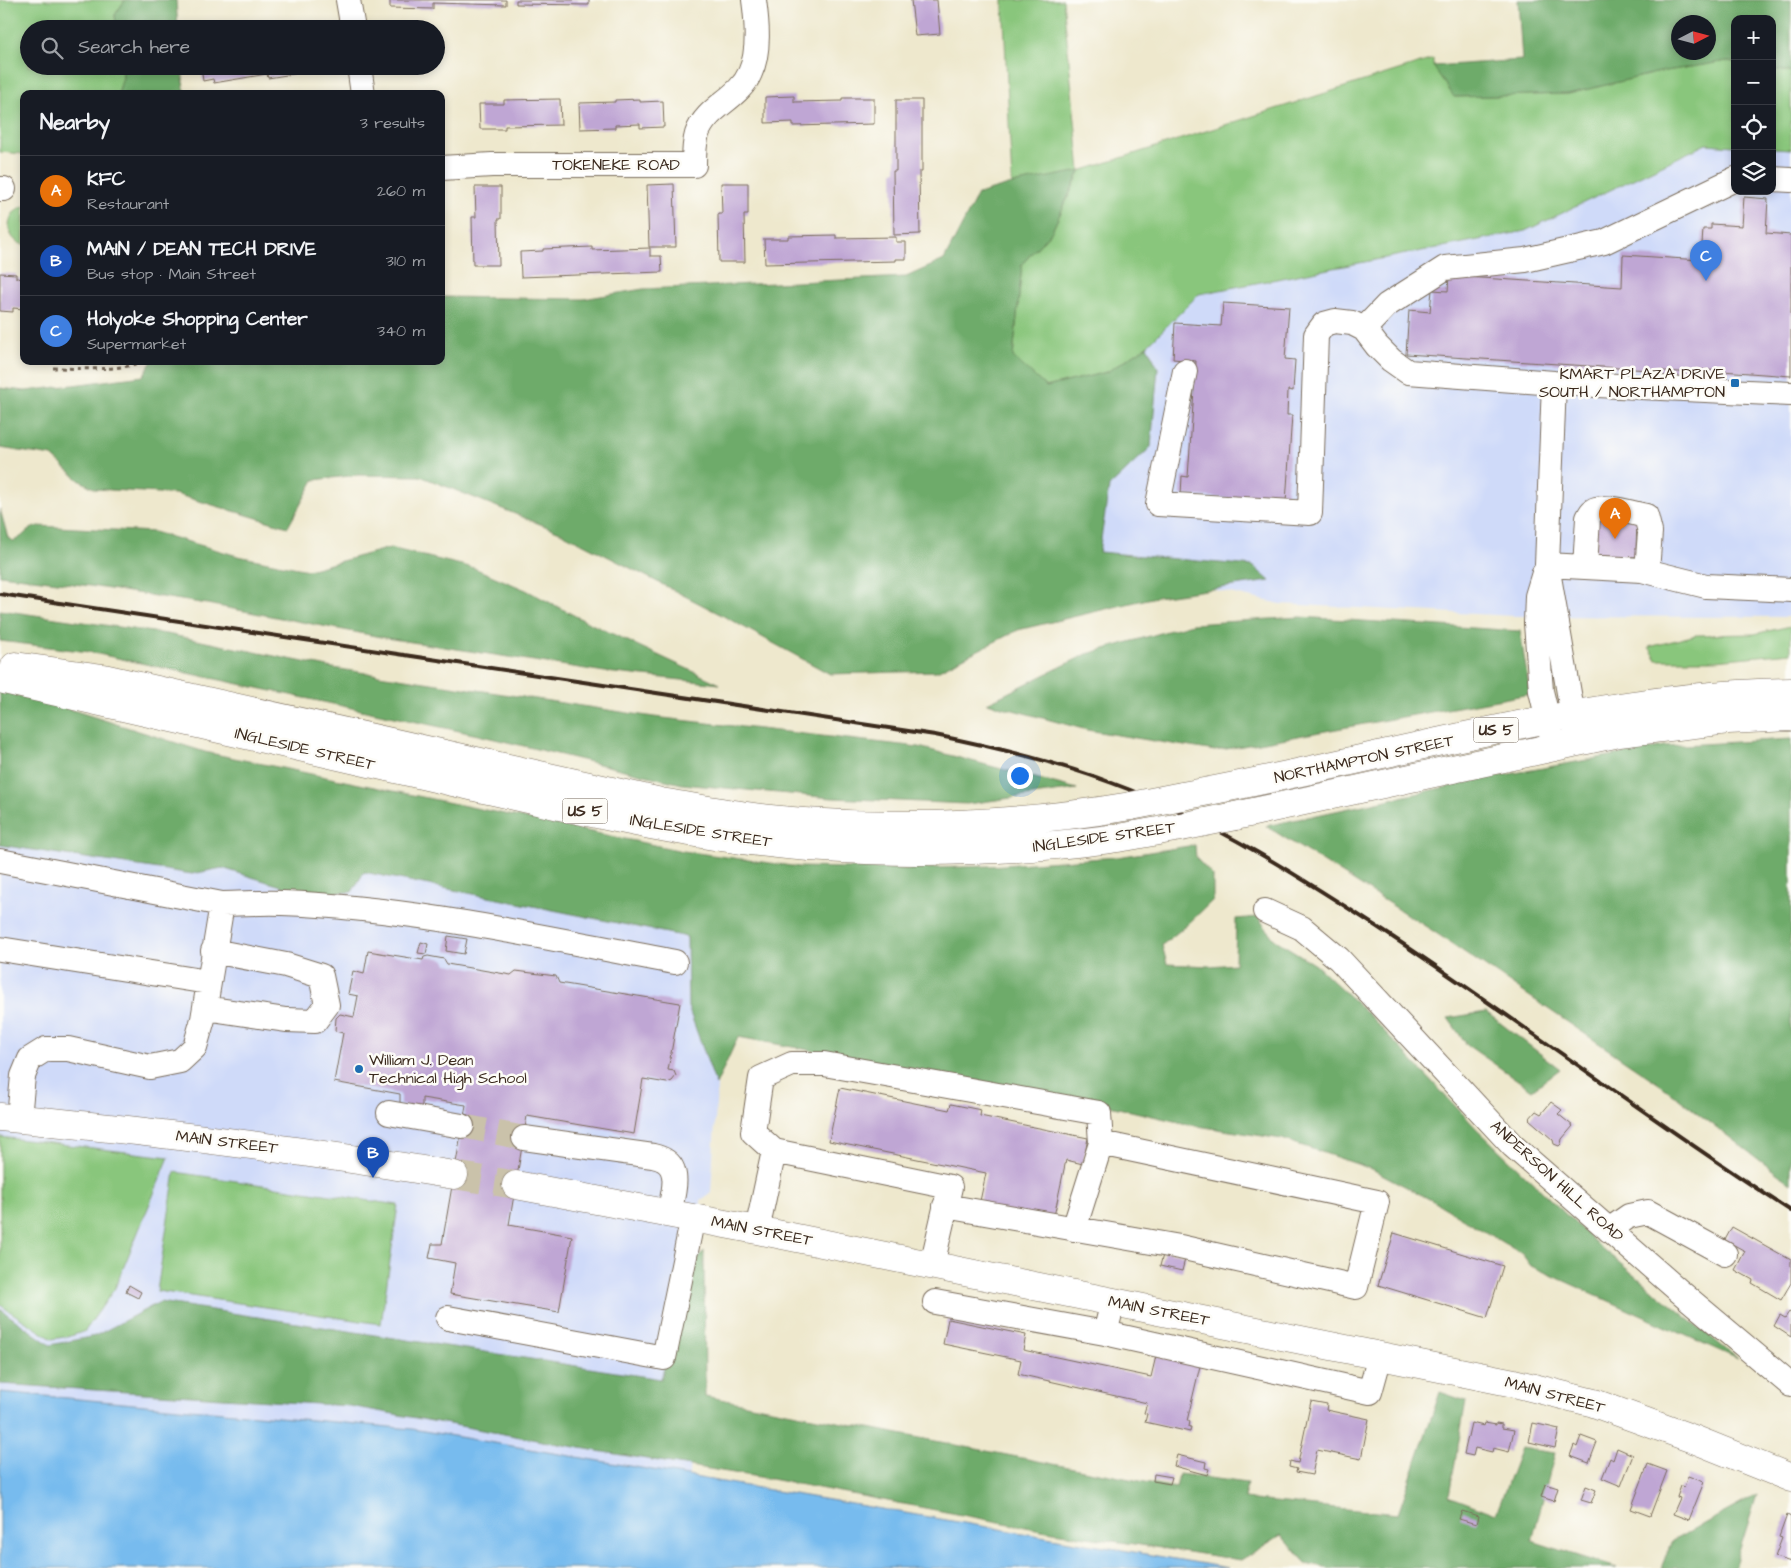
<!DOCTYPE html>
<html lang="en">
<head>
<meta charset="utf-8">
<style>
  :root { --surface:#171b24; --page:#242831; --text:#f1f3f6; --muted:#9ea1a6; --line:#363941; --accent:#1f6fb2 }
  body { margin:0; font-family:"Architects Daughter",sans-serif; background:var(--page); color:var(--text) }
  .controls { position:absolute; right:15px; top:15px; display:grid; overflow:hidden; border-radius:10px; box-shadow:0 2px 8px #0003 }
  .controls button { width:45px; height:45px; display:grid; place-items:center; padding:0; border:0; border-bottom:1px solid var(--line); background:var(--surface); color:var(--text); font:25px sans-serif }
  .compass { position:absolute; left:1671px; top:15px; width:45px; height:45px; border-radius:50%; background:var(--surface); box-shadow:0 2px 8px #0003; rotate:84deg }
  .you { position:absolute; left:1019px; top:775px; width:18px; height:18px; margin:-12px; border:4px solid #fff; border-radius:50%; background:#1a73e8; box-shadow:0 0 0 8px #1a73e833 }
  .badge { display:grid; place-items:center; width:32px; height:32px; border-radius:50%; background:var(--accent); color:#fff; font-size:16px; font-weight:700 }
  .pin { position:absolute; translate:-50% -41px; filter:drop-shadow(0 1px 2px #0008) }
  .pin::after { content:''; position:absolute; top:26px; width:18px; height:15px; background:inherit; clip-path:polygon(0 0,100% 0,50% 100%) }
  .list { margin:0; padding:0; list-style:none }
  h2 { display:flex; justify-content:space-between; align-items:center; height:65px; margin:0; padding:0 20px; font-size:21px }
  h2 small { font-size:16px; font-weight:400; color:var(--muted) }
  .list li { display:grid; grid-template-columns:32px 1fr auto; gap:15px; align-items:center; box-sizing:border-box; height:70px; padding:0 20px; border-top:1px solid var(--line) }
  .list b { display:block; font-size:19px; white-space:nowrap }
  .list p { margin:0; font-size:16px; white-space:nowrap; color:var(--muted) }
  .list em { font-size:16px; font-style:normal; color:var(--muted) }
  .icon { flex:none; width:28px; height:28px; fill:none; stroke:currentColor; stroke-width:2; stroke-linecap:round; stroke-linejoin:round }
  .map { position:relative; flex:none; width:1791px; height:1568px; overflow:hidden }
  .search { position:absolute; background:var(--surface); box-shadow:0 2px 8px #0003; left:20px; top:20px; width:425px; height:55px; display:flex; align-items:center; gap:12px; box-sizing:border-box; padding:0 18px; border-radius:28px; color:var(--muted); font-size:19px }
  .panel { position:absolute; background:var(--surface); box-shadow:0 2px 8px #0003; left:20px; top:90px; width:425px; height:275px; border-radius:10px }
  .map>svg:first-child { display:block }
  .built { fill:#cfdaf9 }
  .green { fill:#89c67b; stroke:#62784c }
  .forest { fill:#6eab6b; stroke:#546a44; fill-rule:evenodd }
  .water { fill:#7be; stroke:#597286 }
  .building { fill:#bfa6d4 }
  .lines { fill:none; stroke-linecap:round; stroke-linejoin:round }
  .minor-tunnel { stroke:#cac2aa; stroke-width:24; stroke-dasharray:24 12; stroke-linecap:butt }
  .major-tunnel { stroke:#cac2aa; stroke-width:28; stroke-dasharray:28 14; stroke-linecap:butt }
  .minor-casing { stroke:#7a6c5b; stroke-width:26 }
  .major-casing { stroke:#7a6c5b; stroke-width:29 }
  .path { stroke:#7a6c5b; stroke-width:3; stroke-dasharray:4 4; stroke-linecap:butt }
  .minor { stroke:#fff; stroke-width:24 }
  .major { stroke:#fff; stroke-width:28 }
  .rail { stroke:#3b2a1e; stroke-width:4 }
  .major-bridge-casing { stroke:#7a6c5b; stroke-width:29; stroke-linecap:butt }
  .major-bridge { stroke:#fff; stroke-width:28 }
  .poi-dot { fill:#1f6fb2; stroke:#fdfcf7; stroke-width:2 }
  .labels { text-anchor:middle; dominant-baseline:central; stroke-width:5; stroke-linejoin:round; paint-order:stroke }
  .shield { fill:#fdfcf7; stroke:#75695f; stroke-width:1 }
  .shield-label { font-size:15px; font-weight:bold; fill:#3b2a1e }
  .street-label { font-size:16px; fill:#3b2a1e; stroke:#fdfcf7 }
  .poi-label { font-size:16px; fill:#3b2a1e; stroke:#fdfcf7; text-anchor:end }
</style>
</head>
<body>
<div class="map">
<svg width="1791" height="1568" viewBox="0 0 1791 1568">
  <rect width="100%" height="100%" fill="#fdfcf7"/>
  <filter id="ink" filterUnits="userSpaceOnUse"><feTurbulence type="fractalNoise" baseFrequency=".02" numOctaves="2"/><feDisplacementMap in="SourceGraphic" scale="10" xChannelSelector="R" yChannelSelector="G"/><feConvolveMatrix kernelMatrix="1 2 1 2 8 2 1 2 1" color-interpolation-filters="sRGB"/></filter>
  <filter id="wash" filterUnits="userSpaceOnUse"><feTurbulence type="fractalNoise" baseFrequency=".0096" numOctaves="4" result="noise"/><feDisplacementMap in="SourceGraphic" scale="20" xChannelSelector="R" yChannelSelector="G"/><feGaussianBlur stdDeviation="1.12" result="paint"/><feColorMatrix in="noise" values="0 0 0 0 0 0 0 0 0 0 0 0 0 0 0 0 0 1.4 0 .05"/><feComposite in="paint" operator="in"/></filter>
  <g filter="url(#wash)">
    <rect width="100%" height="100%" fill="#eee8cd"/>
    <path class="built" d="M1706,144L1735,146V191H1772V148L1791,149V617L1514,616L1281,604L1090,563L1134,306L1525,231Z
      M0,697L354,870L725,945L711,1193L701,1200L689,1476L412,1429L0,1392Z"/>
    <path class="green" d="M0,0H125L115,15L117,29H29V66H122L123,77L118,94H24V154L0,152Z
      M1003,0H1063L1080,171L1433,59V66L1455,97L1568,94L1660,72L1727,61L1735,62V146L1706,144L1525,231L1199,294L1147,346L1107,372L1046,387L1013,358L1022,264L1052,231L1080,172L1012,184Z
      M1772,69L1791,72V149L1772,148Z
      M24,206V245C3,239 5,212 24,206Z
      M1791,626V653L1716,660H1657L1649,647L1696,635L1754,634Z
      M0,1137L169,1157L115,1288L85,1331L71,1336L52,1339L0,1305Z
      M175,1172L398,1205L381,1324L157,1291Z"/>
    <path class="forest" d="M125,0H176L178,29H117L115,15Z
      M1518,0H1791V72L1772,69V19H1735V62L1727,61L1660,72L1568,94L1454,97L1433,66L1522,60ZM1678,22H1708V52H1678Z
      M122,66H182L184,88L188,94H118L123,77Z
      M1080,171L1052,231L1022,264L1013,357L1046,387L1107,372L1147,346L1158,368L1151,447L1109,487L1099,552L1253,566L1270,581L1156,597L1018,630L937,671L830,674L716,612L560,532L420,476L358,475L314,480L288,527L175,494L95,489L79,480L52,456L0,448V388L26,391L143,376L152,361H441V297L583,299L643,289L906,277L944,260L978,194L1012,184Z
      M0,509L8,538L13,541C25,537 24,530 38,526L154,532L238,556L308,570L390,548L474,568L526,590L585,621L720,684L605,672L386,638L207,604L90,586L0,575Z
      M0,610L167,634L333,668L654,717L919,747L1077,789L967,804L832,798L682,784L478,735L89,652L0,641Z
      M1300,617L1520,631L1530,694L1215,751L1087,730L987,703L1087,654L1192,624Z
      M0,691L63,707L205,752L683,851L799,867L908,869L989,866L1117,857L1195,845L1196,858L1213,876V900L1188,924L1162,945L1167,964L1210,966L1235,964L1236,919L1258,917L1274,939L1316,965L1368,1014L1477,1129L1600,1247L1738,1359L1531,1266L1522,1254L1435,1202L1372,1169L1282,1139L1191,1125L1088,1101L738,1037L716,1085L688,1007L687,937L364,872L352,892L304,893L222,868L192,874L0,845Z
      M1791,739V929L1789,940L1791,947V1184L1662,1086L1433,931L1266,826L1493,777L1665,746Z
      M1486,1012L1560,1069L1532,1090L1467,1045L1448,1018Z
      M704,1251L705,1396L1176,1488L1179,1474L1247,1483L1244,1499L1398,1514L1440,1392L1466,1401L1449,1496L1496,1514L1521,1448L1555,1453L1532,1541L1617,1568H1330L1306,1563L1281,1535L1241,1560L1047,1531L771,1479L597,1451L350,1406L0,1384V1309L50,1345L95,1336L160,1302L661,1379L692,1264Z
      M1757,1495L1734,1568H1661L1672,1541Z"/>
    <path class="water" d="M0,1392L412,1429L1228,1568H0Z"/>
    <g id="blocks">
      <path class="building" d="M390,0H506V5L433,3V9L390,8Z
        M516,0H589V5L516,4Z
        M911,0H937L940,34L915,36Z
        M201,66H317V70L268,78L267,74L214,83L213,79L203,81Z
        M794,96V102L842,101V98H874V124L793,126V122L765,123V97Z
        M560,99L561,125L505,126V129H480L479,104H504V100Z
        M640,99V102L663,101L664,127L640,128V124L615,125V128L580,129L579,103L615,102V100Z
        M896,100H922V172H919L920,234L894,235L893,171H896Z
        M721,183H748V215H744L745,262H719L718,214H722Z
        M674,184L676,247H649L647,185Z
        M475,187H501V219H498L499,265H473L472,217H476Z
        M1744,197L1768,199L1766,233L1791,235V376L1694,369V373L1406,354L1409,310L1430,312L1432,290L1448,291L1449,276L1622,287L1623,255L1701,260L1703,229H1711V224L1742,226Z
        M836,235V238L896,237V242H906V259H896V261L765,264L764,239H788V236Z
        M592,247V250L650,248V256H661L662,272L521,277L520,252L543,251V249Z
        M0,273L16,274V278L24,279V309L13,308V312L0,311Z
        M1223,303L1289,307L1285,359L1295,360L1293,391L1288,390L1287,415H1292L1286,502L1181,495L1182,476L1188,477L1196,361L1173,359L1175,323L1221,326Z
        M1598,515L1637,520L1636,549H1642L1641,557L1593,556Z
        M448,936L467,939L464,954L446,951Z
        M421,942L428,944L426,954L418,953Z
        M368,951L423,960L424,957L428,956L444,959L447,964L511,975L516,971L556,976L559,983L680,1003L668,1070L674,1071L676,1076L672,1081L667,1083L643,1079L634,1134L527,1116L509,1225L572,1236L559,1312L450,1294L455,1263L429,1258L432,1244H442L466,1105L422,1098V1105L419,1108L400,1105V1094L334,1082L343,1033L335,1031L336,1018L340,1014L354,1017L358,996L348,994L353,971L364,974Z
        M840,1088L949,1110L951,1104L981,1110L980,1116L1088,1138L1083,1164L1066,1160L1053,1221L979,1206L986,1173L829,1141Z
        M1551,1102L1562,1110L1558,1114L1573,1126L1562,1139L1561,1144L1559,1146L1554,1144L1553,1140L1529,1119L1536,1111L1541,1114Z
        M1732,1227L1791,1260V1283L1781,1300L1752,1283L1753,1280L1735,1270L1745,1251L1725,1240Z
        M1394,1233L1503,1266L1487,1318L1378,1285Z
        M1164,1251L1186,1255L1182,1271L1160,1266Z
        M129,1285L141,1292L138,1298L126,1292Z
        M1789,1312L1791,1313V1337L1774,1326L1780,1315L1785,1318Z
        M948,1319L1026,1335L1023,1350L1151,1377L1156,1356L1200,1366L1187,1421H1190L1189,1427H1191L1190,1432L1145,1422L1147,1414L1144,1413L1147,1403L1018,1374L1021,1360L943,1344Z
        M1311,1401L1327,1404L1326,1410L1369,1419L1361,1459L1317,1450L1312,1475L1296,1472L1297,1469L1289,1467L1290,1461L1298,1463Z
        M1471,1423L1484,1426L1485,1423L1496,1425V1423L1502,1424V1428L1514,1430L1509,1452L1493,1448L1492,1452L1475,1448L1473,1456L1464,1454Z
        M1533,1423L1559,1429L1555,1448L1529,1442Z
        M1581,1436L1597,1442L1589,1463L1570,1456L1574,1445L1577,1447Z
        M1617,1448L1633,1455L1621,1486L1602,1478L1610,1458L1613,1460Z
        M1177,1455L1206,1462L1205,1468L1209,1469L1207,1475L1174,1466Z
        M1648,1464L1667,1471L1650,1516L1631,1509Z
        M1154,1474L1172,1477L1170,1484L1153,1481Z
        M1688,1476L1704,1482L1689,1520L1673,1514L1680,1498L1677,1497L1681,1486L1684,1487Z
        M1545,1484L1558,1488L1554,1501L1541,1497Z
        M1586,1486L1596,1490L1591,1503L1581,1500Z
        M1462,1511L1478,1516L1476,1524L1459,1519Z
        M1787,1515L1791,1517V1562L1775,1557L1782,1538L1779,1537Z"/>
    </g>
  </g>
  <g filter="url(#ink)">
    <use href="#blocks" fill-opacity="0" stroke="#7a6c5b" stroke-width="1"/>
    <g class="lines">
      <path class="minor-tunnel" d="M462,1126L524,1138"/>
      <path class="major-tunnel" d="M454,1175L516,1185"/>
      <g class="minor-casing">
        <path id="minor" d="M348,0L353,29
          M359,66L363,94
          M441,168L492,165H694C694,155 694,144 697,134C706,107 739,99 750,73C760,52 757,22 754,0
          M1772,179L1791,180
          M0,189H4
          M1364,329L1387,305L1445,268L1525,260L1604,242L1735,179
          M1185,371L1158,504L1310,513L1316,335L1324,324L1335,321L1352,323L1364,329L1377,346L1391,360L1408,372L1554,383L1791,394
          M1554,383L1547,565L1576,734
          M1547,565L1642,570L1706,586L1791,590
          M1585,567L1588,518C1590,514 1592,510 1596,509C1608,506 1633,513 1646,516L1650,532L1647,571
          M1544,573L1537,596L1536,623L1541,691L1552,737
          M0,861L222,904
          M1265,911L1302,928L1339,959L1513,1146L1678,1290L1791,1385
          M0,949L208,982
          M205,1008L286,1020L315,1021L327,1005L321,976L286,965L213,951
          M389,1113L462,1126
          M19,1118L23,1076L30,1059L46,1049H68L150,1067L180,1061L195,1047L203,1019L222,904C242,904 262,902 282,903C415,908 545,938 675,962
          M524,1138L653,1156C657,1157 661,1158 664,1160C682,1170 672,1198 669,1213
          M774,1151L753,1132L761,1078L792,1064H824L1099,1113L1101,1143
          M945,1206L1180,1247L1356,1287L1377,1202L1101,1143L1074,1229
          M757,1230L774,1151L950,1187L932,1265
          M1609,1230L1629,1216L1648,1212L1725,1254
          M935,1302L1105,1333
          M1113,1302L1105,1333L1370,1392L1380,1356
          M448,1318L664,1358L693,1217"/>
      </g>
      <g class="major-casing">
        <path id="major" d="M15,666L103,678L661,802C709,810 756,819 804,822C912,829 1024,824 1131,806
          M0,679C151,714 302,748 453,782C569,808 690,838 809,847C909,854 1010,852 1110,839C1133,836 1157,831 1181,827
          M1182,796C1385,760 1584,695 1791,692
          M1235,816L1619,733L1728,720L1791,717
          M0,1117C152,1131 303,1150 454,1175
          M516,1185L757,1230L1514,1383L1594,1403L1696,1440L1791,1478"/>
      </g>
      <path class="path" d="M53,368C77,368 122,372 143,361"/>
      <use href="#minor" class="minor"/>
      <use href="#major" class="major"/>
      <path class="rail" d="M0,594L935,735C995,747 1054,761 1112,783C1213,820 1304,879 1394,938C1528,1027 1656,1124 1791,1211"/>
      <g class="major-bridge-casing">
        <path id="major-bridge" d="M1131,806L1182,796
          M1181,827L1235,816"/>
      </g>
      <use href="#major-bridge" class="major-bridge"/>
    </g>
  </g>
  <g class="poi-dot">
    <rect x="1730" y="378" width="10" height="10" rx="2.5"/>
    <circle cx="359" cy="1069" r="5"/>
  </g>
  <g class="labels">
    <g class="shield">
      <rect x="1473.5" y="717.5" width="45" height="25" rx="4"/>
      <rect x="562.5" y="798.5" width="45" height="25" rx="4"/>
    </g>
    <g class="shield-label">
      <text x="1496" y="730">US 5</text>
      <text x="585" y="811">US 5</text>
    </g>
    <g class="street-label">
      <text x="616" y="165">TOKENEKE ROAD</text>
      <text transform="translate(305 749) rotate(13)">INGLESIDE STREET</text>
      <text transform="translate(1364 759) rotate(-12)">NORTHAMPTON STREET</text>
      <text transform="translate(701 831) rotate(9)">INGLESIDE STREET</text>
      <text transform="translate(1104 837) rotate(-8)">INGLESIDE STREET</text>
      <text transform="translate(227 1142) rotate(7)">MAIN STREET</text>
      <text transform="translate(1557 1181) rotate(42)">ANDERSON HILL ROAD</text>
      <text transform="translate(762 1231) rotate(11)">MAIN STREET</text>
      <text transform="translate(1159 1311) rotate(11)">MAIN STREET</text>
      <text transform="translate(1555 1395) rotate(15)">MAIN STREET</text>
    </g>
    <g class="poi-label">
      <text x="1725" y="374">KMART PLAZA DRIVE<tspan x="1725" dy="18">SOUTH / NORTHAMPTON</tspan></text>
      <text x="369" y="1060" text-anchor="start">William J. Dean<tspan x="369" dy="18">Technical High School</tspan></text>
    </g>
  </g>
</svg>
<div class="controls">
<button>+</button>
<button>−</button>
<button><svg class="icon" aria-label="locate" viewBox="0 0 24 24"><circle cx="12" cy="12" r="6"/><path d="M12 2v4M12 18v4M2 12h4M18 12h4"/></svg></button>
<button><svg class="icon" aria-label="layers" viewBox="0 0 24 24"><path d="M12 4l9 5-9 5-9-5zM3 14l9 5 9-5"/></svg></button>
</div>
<svg class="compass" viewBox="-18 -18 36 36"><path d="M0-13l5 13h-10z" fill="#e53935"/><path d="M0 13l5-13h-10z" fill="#9ea1a6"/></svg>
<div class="you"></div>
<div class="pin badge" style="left:1615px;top:539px;background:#e8710a">A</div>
<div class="pin badge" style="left:373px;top:1178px;background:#1a4fb4">B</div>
<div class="pin badge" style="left:1706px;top:281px;background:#3f7fe0">C</div>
<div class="search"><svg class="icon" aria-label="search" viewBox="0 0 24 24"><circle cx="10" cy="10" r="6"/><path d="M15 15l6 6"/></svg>Search here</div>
<section class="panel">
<h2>Nearby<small>3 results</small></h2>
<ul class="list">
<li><span class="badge" style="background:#e8710a">A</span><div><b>KFC</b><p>Restaurant</p></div><em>260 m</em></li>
<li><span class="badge" style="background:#1a4fb4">B</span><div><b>MAIN / DEAN TECH DRIVE</b><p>Bus stop · Main Street</p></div><em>310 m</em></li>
<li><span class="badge" style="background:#3f7fe0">C</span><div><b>Holyoke Shopping Center</b><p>Supermarket</p></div><em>340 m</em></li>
</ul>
</section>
</div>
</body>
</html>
